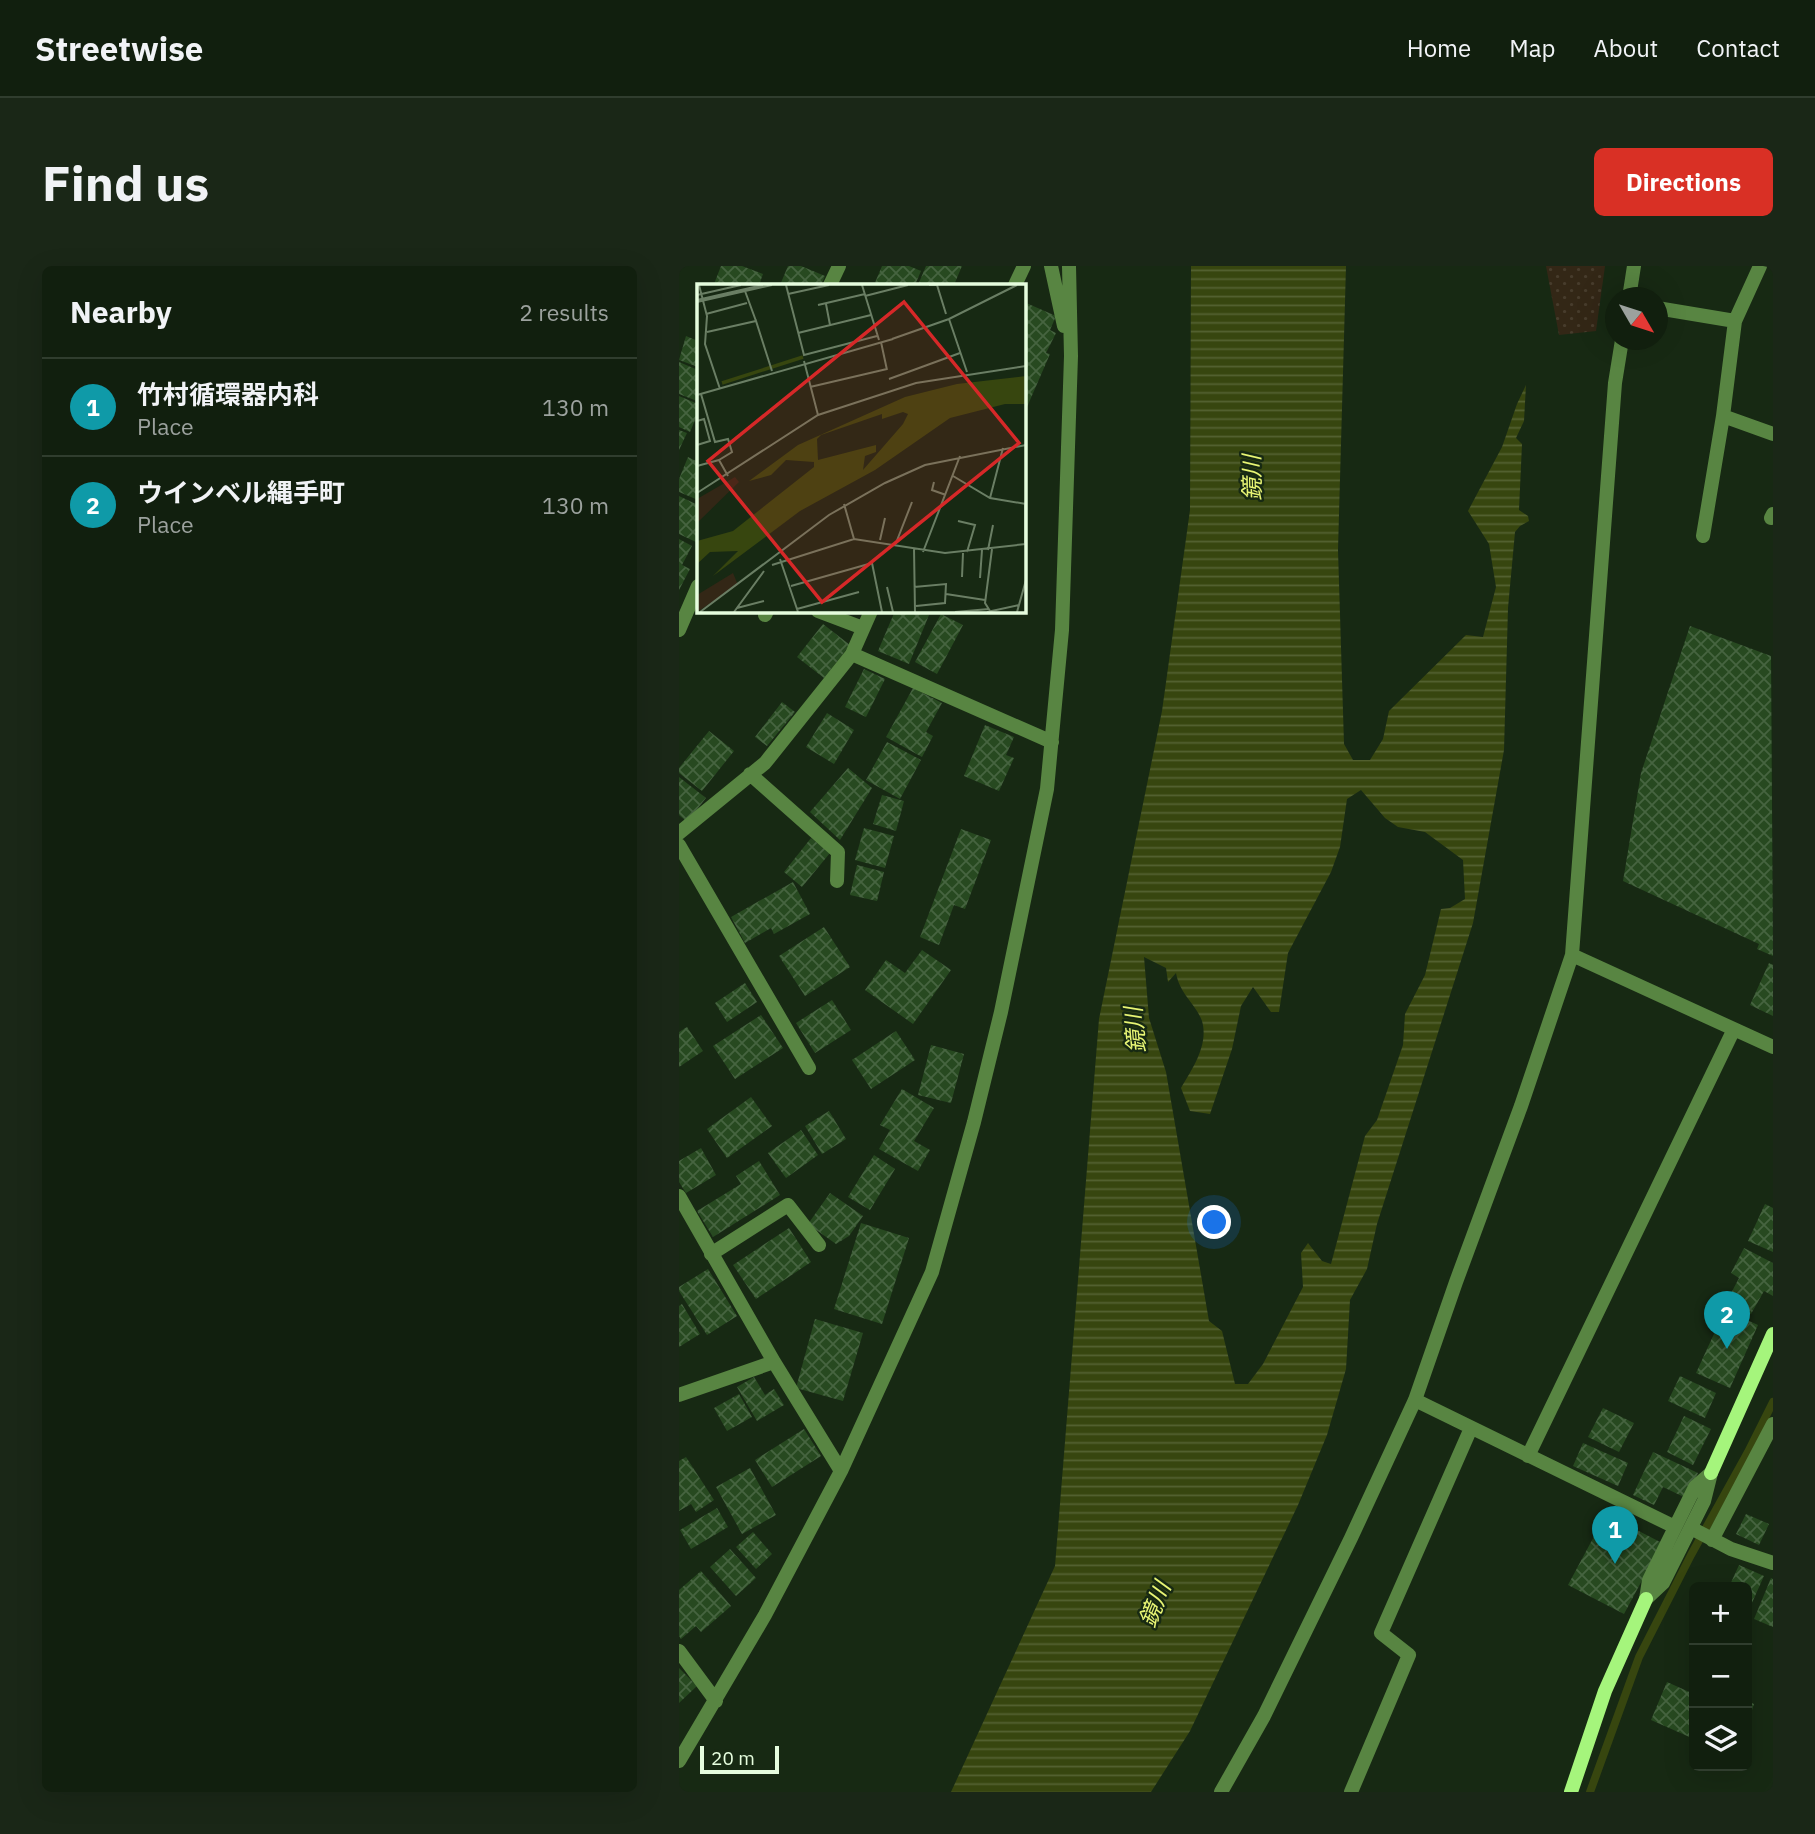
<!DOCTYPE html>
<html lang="en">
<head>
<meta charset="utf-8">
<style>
  :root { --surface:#111f0e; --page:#1a2717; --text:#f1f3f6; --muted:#9ca29e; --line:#303d2e; --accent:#d93025 }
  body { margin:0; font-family:"IBM Plex Sans","Noto Sans JP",sans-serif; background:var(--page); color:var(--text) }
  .controls { position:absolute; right:21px; bottom:21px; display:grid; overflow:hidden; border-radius:10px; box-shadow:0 7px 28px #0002 }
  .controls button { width:63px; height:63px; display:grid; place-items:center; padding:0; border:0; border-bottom:2px solid var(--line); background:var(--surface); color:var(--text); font:35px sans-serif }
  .compass { position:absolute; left:926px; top:21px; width:63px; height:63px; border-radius:50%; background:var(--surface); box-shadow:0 7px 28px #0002; rotate:129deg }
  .scale { position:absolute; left:21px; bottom:18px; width:79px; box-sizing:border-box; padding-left:7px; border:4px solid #e6fdde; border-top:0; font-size:19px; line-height:24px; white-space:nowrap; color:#e6fdde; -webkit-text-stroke:5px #172913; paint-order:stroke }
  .you { position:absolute; left:536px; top:957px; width:24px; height:24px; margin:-18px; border:5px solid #fff; border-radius:50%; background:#1a73e8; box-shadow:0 0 0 10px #1a73e833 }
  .badge { display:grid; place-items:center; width:46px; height:46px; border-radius:50%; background:var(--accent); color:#fff; font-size:23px; font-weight:700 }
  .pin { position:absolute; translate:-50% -58px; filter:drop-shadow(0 2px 4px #0008) }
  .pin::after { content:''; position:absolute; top:37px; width:24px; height:21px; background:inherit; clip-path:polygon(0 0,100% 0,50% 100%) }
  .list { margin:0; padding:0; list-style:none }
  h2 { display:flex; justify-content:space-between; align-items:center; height:91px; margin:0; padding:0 28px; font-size:30px }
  h2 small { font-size:23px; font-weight:400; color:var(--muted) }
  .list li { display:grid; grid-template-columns:46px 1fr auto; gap:21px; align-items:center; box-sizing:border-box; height:98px; padding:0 28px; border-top:2px solid var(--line) }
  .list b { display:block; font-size:26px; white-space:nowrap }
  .list p { margin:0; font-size:23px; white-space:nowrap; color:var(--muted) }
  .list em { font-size:23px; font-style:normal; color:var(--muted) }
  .icon { flex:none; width:38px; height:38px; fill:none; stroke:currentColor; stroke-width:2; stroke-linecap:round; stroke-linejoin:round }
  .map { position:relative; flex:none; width:1094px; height:1526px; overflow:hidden; border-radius:10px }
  header { display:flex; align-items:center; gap:42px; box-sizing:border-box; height:98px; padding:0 35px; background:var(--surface); border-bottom:2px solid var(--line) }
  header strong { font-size:33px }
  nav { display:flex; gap:38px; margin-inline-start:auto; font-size:24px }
  .intro { display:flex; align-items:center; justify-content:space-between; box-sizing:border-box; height:168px; padding:0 42px }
  h1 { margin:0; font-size:49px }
  .button { padding:18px 32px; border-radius:10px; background:var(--accent); color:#fff; font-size:24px; font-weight:700 }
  main { display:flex; gap:42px; padding:0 42px }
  aside { flex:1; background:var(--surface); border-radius:10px; box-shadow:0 7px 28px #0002 }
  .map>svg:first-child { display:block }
  .park { fill:url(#park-dots) }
  .water { fill:url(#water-rules); fill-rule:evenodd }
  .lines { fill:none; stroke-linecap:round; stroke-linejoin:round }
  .stream { stroke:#37460f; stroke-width:8 }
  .building { fill:url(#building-cross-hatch) }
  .street { stroke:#588542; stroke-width:14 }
  .secondary { stroke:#a5f57c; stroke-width:14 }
  .labels { text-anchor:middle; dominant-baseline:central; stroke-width:5; stroke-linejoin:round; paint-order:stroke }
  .water-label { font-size:23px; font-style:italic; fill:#e8f574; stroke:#172913 }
  .inset-river { fill:none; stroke:#37460f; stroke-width:3.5 }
  .inset-road { fill:none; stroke:#6a7e64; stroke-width:2 }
  .view { fill:#d62828; fill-opacity:0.15; stroke:#d62828; stroke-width:3.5 }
  .inset-edge { fill:none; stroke:#e6fdde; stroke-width:3.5 }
</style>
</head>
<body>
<header>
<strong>Streetwise</strong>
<nav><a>Home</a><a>Map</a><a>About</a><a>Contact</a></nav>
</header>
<div class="intro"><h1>Find us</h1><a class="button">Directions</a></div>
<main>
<aside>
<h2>Nearby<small>2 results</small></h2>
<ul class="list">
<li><span class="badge" style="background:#0f9aa8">1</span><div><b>竹村循環器内科</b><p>Place</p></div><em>130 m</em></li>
<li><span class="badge" style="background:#0f9aa8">2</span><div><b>ウインベル縄手町</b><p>Place</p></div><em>130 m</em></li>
</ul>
</aside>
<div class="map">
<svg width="1094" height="1526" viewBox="0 0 1094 1526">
  <defs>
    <pattern id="park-dots" width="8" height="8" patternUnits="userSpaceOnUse" patternTransform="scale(1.75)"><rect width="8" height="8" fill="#332716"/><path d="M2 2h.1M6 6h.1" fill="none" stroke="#473c2c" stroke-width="1.8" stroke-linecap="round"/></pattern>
    <pattern id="water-rules" width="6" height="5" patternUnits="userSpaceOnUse" patternTransform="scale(1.75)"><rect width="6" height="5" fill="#37460f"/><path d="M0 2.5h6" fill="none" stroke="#546232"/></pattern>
    <pattern id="building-cross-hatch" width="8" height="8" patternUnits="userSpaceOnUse" patternTransform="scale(1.75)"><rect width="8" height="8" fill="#274920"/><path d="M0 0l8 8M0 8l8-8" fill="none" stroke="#466440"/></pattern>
  </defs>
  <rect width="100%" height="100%" fill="#172913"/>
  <path class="park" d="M867,0H926L917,65L880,69Z"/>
  <path class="water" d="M512,0H667L659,284L665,478L674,494H691L704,473L710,445L787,369L804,371L817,321L810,278L789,245L823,181L838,138L847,119L845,155L837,172L843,178L840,244L849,250L850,255L841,260L836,266L829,342L825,484L794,657L698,958L688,1003L671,1034L667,1103L648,1169L619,1239L511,1465L472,1526H272L376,1300L420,753L483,445L511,244ZM682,524L706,552L719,561L746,566L784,594L786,633L771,642L762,643L746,709L726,748L724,779L698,854L686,870L652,998L643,995L629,977L622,987L624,1021L584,1098L569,1118H556L543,1065L530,1055L487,806L470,752L465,691L487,702L489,716L497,707C501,729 517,738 523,755C530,779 513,803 502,822L511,845L531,848L553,783L562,740L574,721L592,746H600L609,687L652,606L661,581L668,533Z"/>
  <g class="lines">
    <path class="stream" d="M911,1526L960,1391L1012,1289L1069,1186L1094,1136"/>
  </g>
  <path class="building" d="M42,0H63L84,8L80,19H39L35,18Z
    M109,0H122L146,10L142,19H101Z
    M203,0H230L242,5L236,19H195Z
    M247,0H283L275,19H239Z
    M345,36L377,50L371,64L377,67L367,87L371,88L345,148Z
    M7,70L19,75V101L0,94Z
    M0,96L19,104L18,135L0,128Z
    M0,130L19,138V147L11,166L0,161Z
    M0,164L8,167L0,184Z
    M9,191L19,196V234L0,226V213Z
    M0,230L19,239V277L0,268Z
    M0,273L13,280L3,299L11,303L0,324Z
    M216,345H239L250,349L230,398L199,385Z
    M262,348L284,359L258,408L236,396Z
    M144,358L171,379L145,412L118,391Z
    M1011,360L1092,390L1094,690L1078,683L1080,678L944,615L962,507Z
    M185,403L206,413L187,451L166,441Z
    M234,422L263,437L247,466L254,470L243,491L207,471Z
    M103,436L116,446L88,480L76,471Z
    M148,447L175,464L155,498L127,481Z
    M306,459L335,471L327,489L335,492L320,525L285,510Z
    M30,465L55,485L23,525L0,507V502Z
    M208,476L242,494L221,533L187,514Z
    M169,502L193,522L161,574L131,546Z
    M0,511L27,532L8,556L0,549Z
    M203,529L225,535L217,565L194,558Z
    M185,562L215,570L206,602L176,594Z
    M282,563L312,574L286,643L275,639L260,679L241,671Z
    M132,572L151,587L123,621L105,606Z
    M178,599L205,606L198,635L171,629Z
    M114,616L131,648L95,668L92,662L66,677L52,651Z
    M145,661L171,701L126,730L100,690Z
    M243,684L272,704L234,758L186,724L207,694L226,707Z
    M1090,697L1094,699V750L1071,739Z
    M66,717L78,736L48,756L36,737Z
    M153,734L172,764L136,787L117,757Z
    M82,749L104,782L56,813L34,780Z
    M8,761L24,785L0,801V766Z
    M217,765L236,794L192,823L173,794Z
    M252,779L285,788L272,837L239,829Z
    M223,823L255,842L235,875L251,884L239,905L200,883L211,864L201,859Z
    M72,831L93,860L48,892L28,863Z
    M150,845L167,873L143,888L126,860Z
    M122,864L139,889L107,912L89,887Z
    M22,882L37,909L7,927L0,916V895Z
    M195,889L216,903L191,944L169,931Z
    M80,895L101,929L34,971L18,945L62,918L57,910Z
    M151,927L184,950L170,970L157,978L129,958Z
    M1086,938L1094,942V986L1069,975Z
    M182,957L230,972L203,1058L155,1043Z
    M110,962L132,996L77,1033L54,999Z
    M1065,982L1094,997V1030L1085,1025L1072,1048L1048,1035L1060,1012L1052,1007Z
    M29,1003L58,1050L28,1069L0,1025V1021Z
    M3,1038L21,1068L0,1081V1040Z
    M1046,1044L1079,1059L1051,1122L1017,1107Z
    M136,1053L184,1067L164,1135L117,1122Z
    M1001,1110L1037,1127L1026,1152L989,1135Z
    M75,1111L86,1129L95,1123L105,1139L78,1155L58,1121Z
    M60,1128L73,1151L48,1165L35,1142Z
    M924,1142L955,1157L940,1186L909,1171Z
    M1005,1150L1032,1163L1014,1199L988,1186Z
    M125,1163L142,1190L93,1221L76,1194Z
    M904,1177L949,1197L939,1220L894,1200Z
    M974,1186L1019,1207L1007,1232L984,1221L975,1239L954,1229Z
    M7,1191L35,1234L17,1246L12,1238L0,1245V1195Z
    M71,1202L97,1249L63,1268L37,1221Z
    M38,1242L49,1261L12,1283L1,1264Z
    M927,1248L983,1277L945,1348L889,1319Z
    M1067,1248L1090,1258L1080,1279L1057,1268Z
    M74,1266L93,1288L77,1303L57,1281Z
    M51,1283L77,1312L57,1330L31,1301Z
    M1060,1299L1085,1310L1072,1339L1068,1337V1321H1050Z
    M22,1305L52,1340L22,1366L17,1360L2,1373L0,1370V1324Z
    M1092,1312L1094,1313V1361L1075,1353Z
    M0,1402L18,1420L0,1437Z
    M988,1416L1015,1428V1473L972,1454Z
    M1068,1435L1075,1438L1068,1459Z"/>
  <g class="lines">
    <path class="street" d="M372,0L385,60
      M151,19L160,0
      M336,19L345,0
      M950,32L955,0
      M978,42L1056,55L1044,150L1094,168
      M1056,55L1081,0
      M1092,252L1094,248
      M1024,270L1044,150
      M139,345L184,362
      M86,349L88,345
      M0,364L19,320
      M173,388L373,476
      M71,508L159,586L158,615
      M0,567L86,497L173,388L192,345
      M0,579L130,802
      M893,689L1094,781
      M0,930L95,1096L162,1205
      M32,988L109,939L140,979
      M0,1129L95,1096
      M736,1134L996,1261
      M849,1190L1055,763
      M1012,1262L1052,1283L1094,1297
      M1033,1274L1094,1158
      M967,1333L970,1314L1016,1221L1032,1207
      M967,1333L984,1317L1025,1235L1032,1207
      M0,1385L37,1435
      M0,1495L86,1349L162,1205L253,1006L295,856L322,746L368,523L383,364L392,90L390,0
      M542,1526L585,1450L672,1272L736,1134L777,1016L842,840L893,689L936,117L943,74
      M672,1526L730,1389L702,1367L792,1162"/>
    <path class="secondary" d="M1032,1207L1094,1068
      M892,1526L926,1425L967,1333"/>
  </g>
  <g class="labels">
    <g class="water-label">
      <text transform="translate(572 212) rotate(-91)">鏡川</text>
      <text transform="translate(455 764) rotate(-95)">鏡川</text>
      <text transform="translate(475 1338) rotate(-68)">鏡川</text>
    </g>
  </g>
  <g transform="translate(18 18)">
    <rect width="329" height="329" fill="#172913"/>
    <path d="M38,193L42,198L0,239V215ZM36,289L41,301L0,328V311Z" fill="#332716"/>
    <path d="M329,92V120H308L253,134L178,186L103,227L16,292L41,267L13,268L0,280V257L36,247L117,183V178L89,176L74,191L52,197L101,161L208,113L260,100ZM206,128L211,130L206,140L166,186L168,172L179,168V161L121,176L120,155L124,151L185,130V135Z" fill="#37460f" fill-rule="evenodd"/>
    <path class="inset-river" d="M25,99L106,73"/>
    <path class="inset-road" d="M2,1L10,32L8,60L23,105M89,1L107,71L180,52M165,1L182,56M232,1H240L249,30M48,7L59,37M91,10L132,1M0,11L44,1M168,12L211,1M0,16L66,1M0,18L75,1M129,20L133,41M121,21L168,10M9,30L50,19M252,35L270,88M10,48L59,37L75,87M101,49L174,31M195,55L252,35L320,1M184,58L190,86M107,77L121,131M192,95L263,69M113,103L190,85M4,110L18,158L31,155L35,168L22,176L31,192M0,111L196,55M0,137L7,135L13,157L0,161M0,182L22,176M256,192L293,214L329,220M237,198L235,206L249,211M0,209L121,131L219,99L329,82M293,214L306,164M147,220L157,255M328,220V259M261,237L278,241L270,268M183,256L188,234M199,259L215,218M217,264L218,328M291,266L296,241M226,268L263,172M83,275L101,328M75,281L157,255L248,269L329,260M265,293L266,269M283,294L285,266M94,302L175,279L185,328M190,303L196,328M217,303L249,300L248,319L219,322M249,310L288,316M40,324L67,317M100,325L162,308M293,327L288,319L295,265M3,328L132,231L188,199L228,181L329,161M37,328L67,287M258,328L292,325M290,328L322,321M320,328L329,296"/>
    <path class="view" d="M207,18L322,159L125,318L11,177Z"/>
    <rect width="329" height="329" class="inset-edge"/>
  </g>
</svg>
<div class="controls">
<button>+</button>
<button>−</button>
<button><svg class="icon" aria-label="layers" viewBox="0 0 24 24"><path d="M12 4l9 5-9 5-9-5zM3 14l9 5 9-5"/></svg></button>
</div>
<svg class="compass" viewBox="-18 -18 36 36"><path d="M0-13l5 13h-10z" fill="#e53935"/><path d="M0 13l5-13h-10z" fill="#9ca29e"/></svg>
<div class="scale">20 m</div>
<div class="you"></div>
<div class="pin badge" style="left:936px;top:1298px;background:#0f9aa8">1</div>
<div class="pin badge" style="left:1048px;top:1083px;background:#0f9aa8">2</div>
</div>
</main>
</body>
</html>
